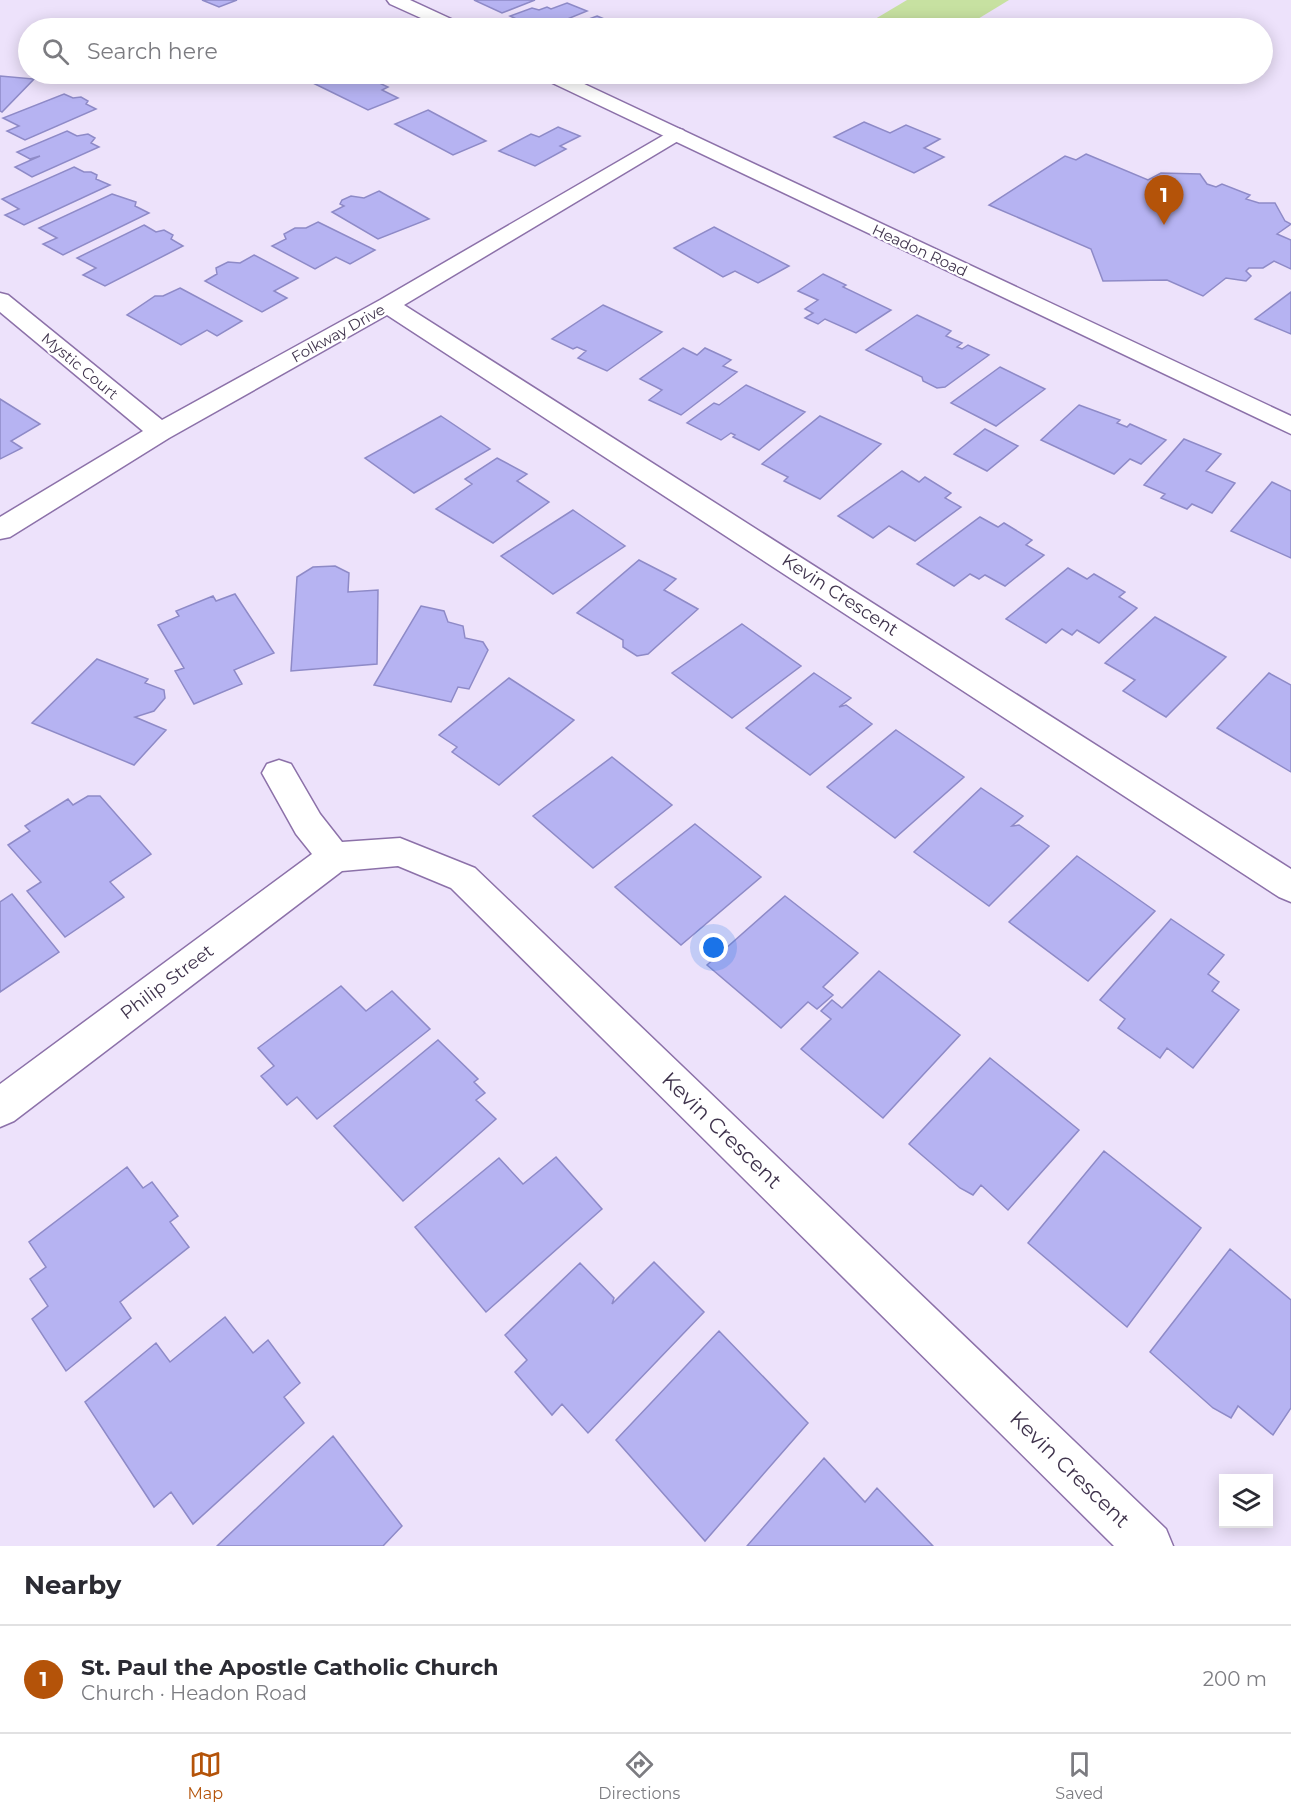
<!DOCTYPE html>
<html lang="en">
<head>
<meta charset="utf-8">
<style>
  :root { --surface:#fff; --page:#f7f7f7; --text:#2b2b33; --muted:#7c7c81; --line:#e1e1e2; --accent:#b45309 }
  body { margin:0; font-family:Montserrat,sans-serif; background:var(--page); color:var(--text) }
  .controls { position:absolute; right:18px; bottom:18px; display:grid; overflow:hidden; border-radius:0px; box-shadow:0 3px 15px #0003 }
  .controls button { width:54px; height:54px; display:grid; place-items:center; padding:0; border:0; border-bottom:2px solid var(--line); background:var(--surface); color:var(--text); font:30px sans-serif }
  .you { position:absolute; left:714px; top:948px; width:21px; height:21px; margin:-15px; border:4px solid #fff; border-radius:50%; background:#1a73e8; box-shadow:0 0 0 9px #1a73e833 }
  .badge { display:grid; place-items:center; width:39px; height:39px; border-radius:50%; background:var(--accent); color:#fff; font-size:20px; font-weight:700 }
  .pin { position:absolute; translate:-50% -50px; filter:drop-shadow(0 2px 3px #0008) }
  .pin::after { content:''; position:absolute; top:32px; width:21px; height:18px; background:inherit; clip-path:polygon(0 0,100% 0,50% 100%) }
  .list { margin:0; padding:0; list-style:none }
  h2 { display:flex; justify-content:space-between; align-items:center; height:78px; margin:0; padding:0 24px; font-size:26px }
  h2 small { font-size:20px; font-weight:400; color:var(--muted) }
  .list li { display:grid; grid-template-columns:39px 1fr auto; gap:18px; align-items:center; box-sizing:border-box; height:108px; padding:0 24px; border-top:2px solid var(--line) }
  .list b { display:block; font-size:22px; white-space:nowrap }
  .list p { margin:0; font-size:20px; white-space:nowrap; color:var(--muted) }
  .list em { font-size:20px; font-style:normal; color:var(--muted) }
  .icon { flex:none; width:33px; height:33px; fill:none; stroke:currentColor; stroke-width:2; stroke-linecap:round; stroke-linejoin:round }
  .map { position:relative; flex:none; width:1291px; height:1546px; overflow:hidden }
  .search { position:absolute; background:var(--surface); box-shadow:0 3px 15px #0003; left:18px; right:18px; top:18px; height:66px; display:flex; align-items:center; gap:15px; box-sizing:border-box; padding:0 21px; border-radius:33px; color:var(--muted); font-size:22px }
  .sheet { height:186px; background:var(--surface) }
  nav { display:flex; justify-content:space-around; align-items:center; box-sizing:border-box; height:84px; border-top:2px solid var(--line); background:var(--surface); font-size:16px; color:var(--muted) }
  nav a { display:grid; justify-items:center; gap:3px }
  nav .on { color:var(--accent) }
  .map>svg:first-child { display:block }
  .green { fill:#c7e1a1 }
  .building { fill:#b6b3f2; stroke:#8e8ac7; stroke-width:1.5 }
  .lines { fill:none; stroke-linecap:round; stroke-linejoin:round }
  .minor-casing { stroke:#8c71a9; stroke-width:3 }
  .tertiary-casing { stroke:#8c71a9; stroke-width:3 }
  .minor { fill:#fff; fill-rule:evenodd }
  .tertiary { fill:#fff; fill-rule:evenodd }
  .labels { text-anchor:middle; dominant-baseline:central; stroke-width:4.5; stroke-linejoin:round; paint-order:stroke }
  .far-street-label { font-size:15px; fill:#3f334c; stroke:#fff }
  .street-label { font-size:18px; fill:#3f334c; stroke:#fff }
  .near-street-label { font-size:21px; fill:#3f334c; stroke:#fff }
</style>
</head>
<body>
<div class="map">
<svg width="1291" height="1546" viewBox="0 0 1291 1546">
  <rect width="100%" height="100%" fill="#ede2fb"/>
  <path class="green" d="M907,0H1009L963,28H860Z"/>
  <path class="building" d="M202,0H237L219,7Z
    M474,0H535L502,13Z
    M567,3L587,11L548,27L537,22L529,25L510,16L532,8L539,10L547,7L551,9Z
    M597,16L626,28H564Z
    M242,22L254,28H223Z
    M336,74H349L366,82L371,79L388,87L382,90L398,98L368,110L313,83Z
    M0,76L34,79L2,112L0,111Z
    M64,94L73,98L81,97L88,101L86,104L96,109L25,140L7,131L19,126L3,118Z
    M428,110L486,141L453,155L395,124Z
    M864,122L890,133L906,125L940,139L924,148L944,157L914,173L834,137Z
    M558,127L580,136L560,146L566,149L535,166L499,151L531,134L539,137Z
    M67,131L77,136L88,134L95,138L91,143L99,147L32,177L15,167L40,156L30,159L17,152Z
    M1086,154L1148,180L1161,173L1200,174L1207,184L1216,187L1222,184L1250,195L1246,199L1259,203H1275L1285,221L1291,224L1277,234L1291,240V269L1274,261L1263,268H1249L1246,271L1251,276L1246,281L1226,278L1203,296L1167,280L1103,281L1091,249L989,205L1065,156L1076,160Z
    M74,167L84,172H91L97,175L96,179L110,185L24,225L5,215L19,209L2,199Z
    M379,191L429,219L378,239L332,212L344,206L340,204L342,200L351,196L364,198Z
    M112,194L136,202L135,206L149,213L63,255L43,244L57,238L39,228Z
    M318,222L375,250L350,264L336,257L315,269L272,246L286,239L284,234L295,228H306Z
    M144,225L156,232L164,230L173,235L171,239L183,246L105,286L83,275L96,268L77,258Z
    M714,227L789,266L758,283L735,271L723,277L674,248Z
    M254,255L298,278L274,291L287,298L262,312L205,281L217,274L216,268L228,262L240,263Z
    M823,274L846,285L843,287L891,310L856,333L825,319L818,324L805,318L813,313L805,309L818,300L798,291Z
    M180,288L242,321L217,336L207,330L181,345L127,315L155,296H163Z
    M1291,292V334L1255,319Z
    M603,305L662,332L607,371L578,358L586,351L577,347L573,349L552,339Z
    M917,315L951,331L946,336L962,343L957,347L962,349L968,345L989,355L945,387L937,388L923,381L922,377L866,350Z
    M683,348L697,355L705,348L731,360L723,366L737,372L681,415L649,400L662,390L640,379Z
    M1000,367L1045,389L996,426L951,403Z
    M746,385L805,412L759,450L733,437L735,435L731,433L721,440L687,423L714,403L719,405Z
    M0,399L40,424L11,441L22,448L0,459Z
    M1079,405L1120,420L1117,423L1127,427L1130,424L1166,440L1141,464L1130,459L1114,474L1041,440Z
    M441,416L490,449L414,493L365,458Z
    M820,416L881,444L820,499L784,481L788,477L762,464Z
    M985,429L1018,446L987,471L954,454Z
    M1184,439L1221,454L1206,471L1235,483L1212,513L1192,504L1187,509L1161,498L1165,494L1144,485Z
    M497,458L527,474L517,481L549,502L493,543L436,509L472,484L465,479Z
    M902,471L919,482L925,477L951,493L945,498L961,507L915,541L889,526L873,538L838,516Z
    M1272,482L1291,491V558L1231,531Z
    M573,510L625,546L553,594L501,556Z
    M980,517L998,527L1004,523L1032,540L1026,545L1044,555L1005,586L985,575L979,579L970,574L954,586L917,564Z
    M639,560L676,579L664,590L698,609L648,654L637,656L623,647V640L577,613Z
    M335,566L349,573L348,592L378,590L377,664L291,671L297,577L313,567Z
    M1068,568L1087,579L1094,574L1125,592L1119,597L1137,608L1099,643L1077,630L1072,635L1062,629L1046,643L1006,619Z
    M235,594L274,653L234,670L242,684L194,704L175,671L184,668L158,625L179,616L176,611L213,596L216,601Z
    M421,606L444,611L448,622L463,626L465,638L483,642L488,650L469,689L458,687L451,702L374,685Z
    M1155,617L1226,657L1166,717L1123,691L1135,680L1105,663Z
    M742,624L801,666L732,718L672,673Z
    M97,659L148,679L145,683L164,690L165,698L154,711L135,717L166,730L134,765L32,723Z
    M814,673L851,698L839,707L846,705L872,724L810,775L746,728Z
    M1269,673L1291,685V772L1217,728Z
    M509,678L574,720L499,785L452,752L457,747L439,735Z
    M896,730L964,777L895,838L827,787Z
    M612,757L672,805L593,868L533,816Z
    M981,788L1023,816L1012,826L1019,825L1049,846L989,906L914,852Z
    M88,796H100L151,854L110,882L124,897L65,937L27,891L41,882L8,845L30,831L25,826L68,799L73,805Z
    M695,824L761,877L681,945L615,887Z
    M1077,856L1155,911L1088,981L1009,922Z
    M12,894L59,952L0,992V902Z
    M785,896L858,953L823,987L833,995L817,1009L808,1002L781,1028L707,965Z
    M1171,919L1224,955L1208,974L1219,982L1212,991L1239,1010L1193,1068L1167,1048L1160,1058L1118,1028L1125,1019L1100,1000Z
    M879,971L960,1035L883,1118L801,1049L831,1019L821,1011L832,1000L842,1008Z
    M341,986L366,1011L392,991L430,1029L317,1119L297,1097L287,1105L261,1076L274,1066L258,1048Z
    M438,1040L478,1079L474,1082L485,1093L476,1100L496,1119L403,1201L334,1126Z
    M990,1058L1079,1130L1008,1210L981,1185L973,1195L960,1188L909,1144Z
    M1104,1151L1201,1228L1127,1327L1028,1243Z
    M556,1157L602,1209L486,1312L415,1227L499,1158L523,1184Z
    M127,1167L143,1188L152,1182L178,1216L170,1222L189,1247L120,1302L131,1318L66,1371L32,1319L48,1306L30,1279L46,1267L29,1242Z
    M1230,1249L1291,1300V1408L1273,1435L1238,1406L1231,1418L1213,1408L1150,1352Z
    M654,1262L704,1312L588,1433L562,1404L552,1415L515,1372L527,1360L505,1335L580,1263L614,1298L612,1304Z
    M225,1317L253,1353L268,1340L300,1383L284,1397L304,1423L193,1524L171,1492L154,1507L85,1402L156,1343L170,1362Z
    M719,1331L808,1423L705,1541L616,1440Z
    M333,1436L402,1526L383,1546H217Z
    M824,1458L865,1502L877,1488L933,1546H747Z"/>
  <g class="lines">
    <g class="minor-casing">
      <path id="minor" d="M676,128L683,130L686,134L683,138L404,305L1291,869V902L1279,897L387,315L169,438L10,537L0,539V517L143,431L0,312V293L8,295L162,420L380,300Z
        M279,760L291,764L320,814L342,842L400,838L475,868L1166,1529L1173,1546H1114L451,888L398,866L342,871L14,1121L0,1127V1084L312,854L296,834L262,773L267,764Z"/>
    </g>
    <g class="tertiary-casing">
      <path id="tertiary" d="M387,0H410L462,24L465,28H443L390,4Z
        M540,74H563L1291,416V434L542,78Z"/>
    </g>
    <use href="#minor" class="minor"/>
    <use href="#tertiary" class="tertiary"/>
  </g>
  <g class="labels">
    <g class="far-street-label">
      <text transform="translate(920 250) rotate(25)">Headon Road</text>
      <text transform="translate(338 333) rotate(-29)">Folkway Drive</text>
      <text transform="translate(80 366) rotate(40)">Mystic Court</text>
    </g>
    <g class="street-label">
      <text transform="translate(840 595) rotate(33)">Kevin Crescent</text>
      <text transform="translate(167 982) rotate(-37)">Philip Street</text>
    </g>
    <g class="near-street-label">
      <text transform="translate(722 1130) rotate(44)">Kevin Crescent</text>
      <text transform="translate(1070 1469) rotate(44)">Kevin Crescent</text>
    </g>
  </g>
</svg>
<div class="controls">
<button><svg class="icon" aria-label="layers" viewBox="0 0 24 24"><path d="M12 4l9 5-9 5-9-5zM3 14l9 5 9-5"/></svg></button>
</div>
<div class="you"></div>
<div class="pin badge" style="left:1164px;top:225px">1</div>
<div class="search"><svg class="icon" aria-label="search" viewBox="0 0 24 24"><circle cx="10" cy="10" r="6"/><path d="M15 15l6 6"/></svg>Search here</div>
</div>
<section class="sheet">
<h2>Nearby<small></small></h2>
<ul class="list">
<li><span class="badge">1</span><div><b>St. Paul the Apostle Catholic Church</b><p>Church · Headon Road</p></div><em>200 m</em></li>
</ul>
</section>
<nav>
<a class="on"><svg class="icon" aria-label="map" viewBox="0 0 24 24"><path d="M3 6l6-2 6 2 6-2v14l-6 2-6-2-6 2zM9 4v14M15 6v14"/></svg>Map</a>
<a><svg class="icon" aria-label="directions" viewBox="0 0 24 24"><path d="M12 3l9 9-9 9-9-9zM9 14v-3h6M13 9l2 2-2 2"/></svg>Directions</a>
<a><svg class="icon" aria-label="saved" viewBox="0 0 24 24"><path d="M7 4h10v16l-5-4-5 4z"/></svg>Saved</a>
</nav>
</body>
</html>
